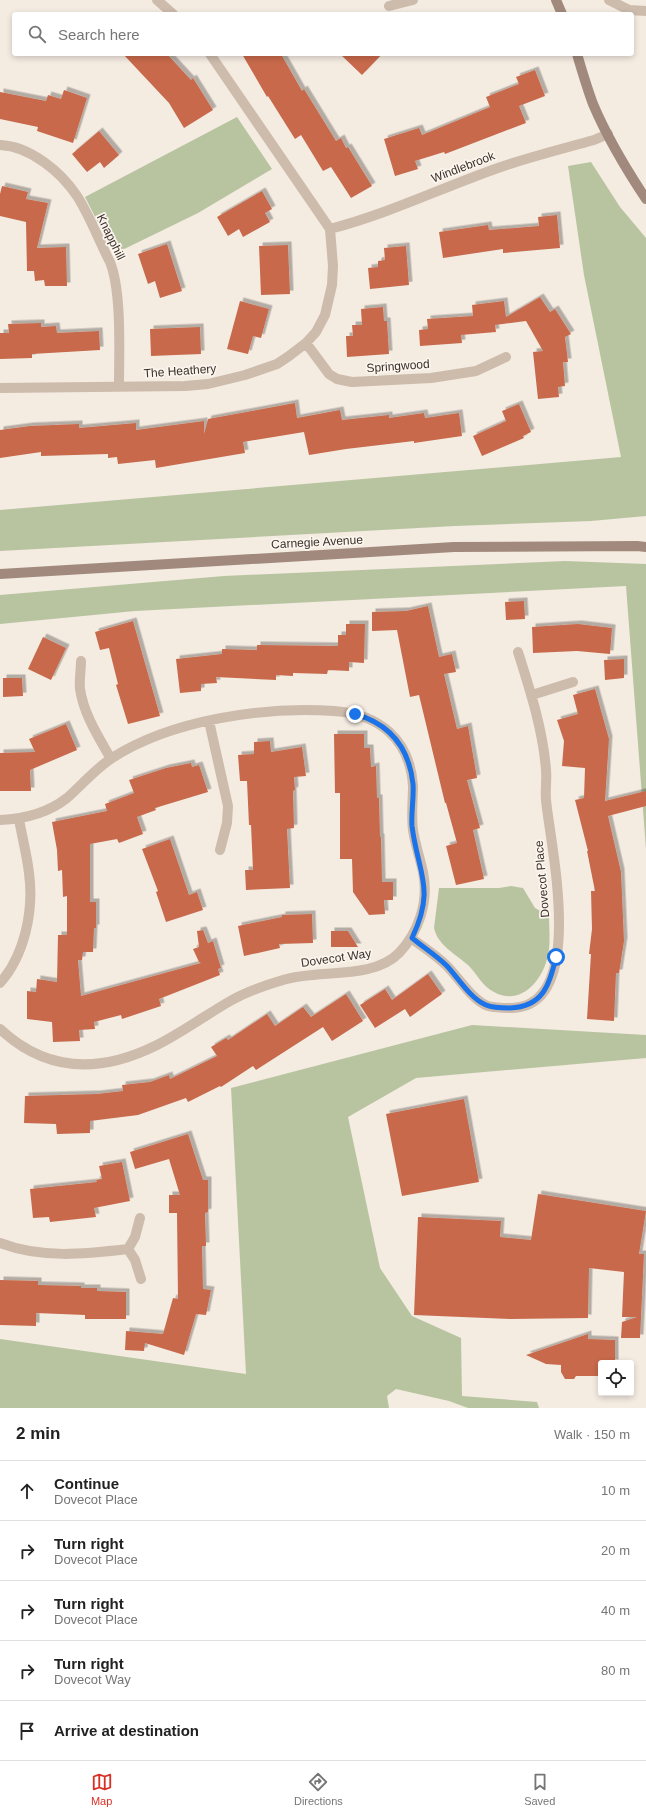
<!DOCTYPE html>
<html lang="en">
<head>
<meta charset="utf-8">
<style>
  :root { --surface:#fff; --page:#f6f6f6; --text:#222; --muted:#767676; --line:#e0e0e0; --accent:#d93025 }
  body { margin:0; font-family:Helvetica,sans-serif; background:var(--page); color:var(--text) }
  .controls { position:absolute; right:12px; bottom:12px; display:grid; overflow:hidden; border-radius:4px; box-shadow:0 2px 6px #0003 }
  .controls button { width:36px; height:36px; display:grid; place-items:center; padding:0; border:0; border-bottom:1px solid var(--line); background:var(--surface); color:var(--text); font:20px sans-serif }
  .stop { position:absolute; width:12px; height:12px; margin:-9px; border:3px solid #1a73e8; border-radius:50%; background:#fff }
  .stop.end { background:#1a73e8; border-color:#fff; box-shadow:0 1px 4px #0008 }
  .list { margin:0; padding:0; list-style:none }
  h2 { display:flex; justify-content:space-between; align-items:center; height:52px; margin:0; padding:0 16px; font-size:17px }
  h2 small { font-size:13px; font-weight:400; color:var(--muted) }
  .list li { display:grid; grid-template-columns:26px 1fr auto; gap:12px; align-items:center; box-sizing:border-box; height:60px; padding:0 16px; border-top:1px solid var(--line) }
  .list b { display:block; font-size:15px; white-space:nowrap }
  .list p { margin:0; font-size:13px; white-space:nowrap; color:var(--muted) }
  .list em { font-size:13px; font-style:normal; color:var(--muted) }
  .icon { flex:none; width:22px; height:22px; fill:none; stroke:currentColor; stroke-width:2; stroke-linecap:round; stroke-linejoin:round }
  .map { position:relative; flex:none; width:646px; height:1408px; overflow:hidden }
  .search { position:absolute; background:var(--surface); box-shadow:0 2px 6px #0003; left:12px; right:12px; top:12px; height:44px; display:flex; align-items:center; gap:10px; box-sizing:border-box; padding:0 14px; border-radius:4px; color:var(--muted); font-size:15px }
  .sheet { height:352px; background:var(--surface) }
  nav { display:flex; justify-content:space-around; align-items:center; box-sizing:border-box; height:56px; border-top:1px solid var(--line); background:var(--surface); font-size:11px; color:var(--muted) }
  nav a { display:grid; justify-items:center; gap:2px }
  nav .on { color:var(--accent) }
  .map>svg:first-child { display:block }
  .green { fill:#b8c4a0 }
  .building { fill:#c8694b; filter:url(#shadow) }
  .lines { fill:none; stroke-linecap:round; stroke-linejoin:round }
  .street { stroke:#cdbbac; stroke-width:10 }
  .secondary { stroke:#a18a7d; stroke-width:10 }
  .route { stroke:#1a73e8; stroke-width:5 }
  .labels { text-anchor:middle; dominant-baseline:central; stroke-width:3.5; stroke-linejoin:round; paint-order:stroke }
  .street-label { font-size:12px; fill:#3b302b; stroke:#fbf5ee }
</style>
</head>
<body>
<div class="map">
<svg width="646" height="1408" viewBox="0 0 646 1408">
  <defs>
    <filter id="shadow"><feDropShadow dx="3.5" dy="-3.5" stdDeviation="0" flood-color="#0004"/></filter>
  </defs>
  <rect width="100%" height="100%" fill="#f4ebe1"/>
  <path class="green" d="M237,117L272,169L198,213L114,254L85,197Z
    M591,162L620,207L646,238V516L591,521L455,526L0,551V510L621,457L584,275L568,166Z
    M565,561L646,564V849L626,586L135,611L0,624V595L224,576Z
    M511,886L523,888L535,908L549,916C549,930 551,946 547,959C541,983 519,1006 494,992C482,986 477,974 469,966C456,954 438,946 434,928L439,888H499Z
    M472,1025L646,1035V1058L416,1078L348,1117L380,1268L412,1316L461,1338L462,1396L537,1402L539,1408H468L449,1401L396,1389L387,1396L389,1408H0V1339L246,1374L231,1088Z"/>
  <path class="building" d="M123,54H167L191,80L193,78L213,110L184,128L169,103Z
    M242,54H281L302,91L304,89L336,141L341,138L346,148L348,147L372,186L351,198L331,167L323,171L301,135L295,139L268,96L267,97Z
    M340,54H382L362,75Z
    M535,70L545,96L519,106L526,123L445,154L444,152L415,161L418,169L395,176L384,139L419,128L422,135L490,107L486,97L519,84L516,77Z
    M64,90L87,98L73,143L37,131L38,127L0,119V92L46,101L48,95L61,99Z
    M99,131L119,155L104,168L100,162L87,172L72,154Z
    M2,186L28,192L26,199L48,203L37,248L66,247L67,286H45L44,280L35,281L34,271H27L26,222L0,216V194Z
    M262,191L272,209L265,213L270,222L243,237L239,229L228,236L217,217Z
    M557,215L560,248L503,253V249L443,258L439,232L488,225L489,230L539,226L538,217Z
    M167,244L182,291L160,298L155,281L148,284L138,254Z
    M288,245L290,294L261,295L259,246Z
    M406,246L409,285L370,289L368,268L378,267V261L385,260L384,248Z
    M540,297L550,312L555,309L571,334L565,337L568,362H563L565,386L558,387L559,397L538,399L533,352L543,351L526,321L495,325L496,332L461,335L462,343L420,346L419,330L428,329L427,319L473,316L472,305L504,301L506,317Z
    M240,301L269,309L261,338L253,336L248,354L227,349Z
    M383,307L384,321H387L389,354L347,357L346,336H353L352,325H362L361,309Z
    M41,323V327L56,326L57,333L99,331L100,350L32,354V358L0,359V333H9L8,324Z
    M200,327L201,354L151,356L150,329Z
    M295,403L297,418L340,410L342,420L389,415V418L424,413L425,418L459,413L462,436L414,443V441L346,449L309,455L304,432L243,442L245,453L156,468L155,460L118,464L117,457L108,458V454L41,456V452L0,458V430L30,426L79,424V428L136,423V430L204,421V434L208,419Z
    M519,404L531,432L523,436L524,438L482,456L473,436L506,421L502,411Z
    M524,601L525,619L506,620L505,602Z
    M428,606L439,657L452,654L456,672L444,674L457,729L468,726L477,778L467,780L480,828L473,830L484,879L456,885L446,846L457,843L446,803H445L419,695L410,697L397,630L372,631V612L406,611Z
    M133,621L160,716L128,724L116,685L118,684L109,648L100,650L95,632Z
    M346,624H365L364,663L349,662V671L328,670L327,674L293,673V676L276,675V680L216,677L217,683L201,684V691L180,693L176,659L222,654V649L257,650V645L338,646V635H346Z
    M578,624L612,628L610,654L577,651L533,653L532,627Z
    M43,637L66,648L51,680L28,669Z
    M624,659V678L605,680L604,660Z
    M3,678H22L23,696L3,697Z
    M595,689L609,739L605,801L646,791V806L608,816L621,872L624,941L619,973H616L614,1021L587,1019L591,954H589L592,929L591,891H595L587,851H588L575,800L584,798L585,768L562,766L564,741L557,720L578,714L573,695Z
    M66,724L77,750L30,770L31,791H0V753L35,752L29,739Z
    M334,734H364V748H370L371,767L376,766L377,798H379L380,837H381L382,882H393V900H384L385,914L369,915L353,892L352,859H340V793H335Z
    M270,741L271,752L302,747L306,776L294,777L295,790L293,791L294,828L287,829L290,888L246,890L245,870H253L251,825H249L247,781H240L238,755L254,754V742Z
    M191,763L192,767L199,765L208,792L155,808L156,810L137,817L143,834L119,843L117,839L90,844V902H96V928H94L93,952H83L82,960H78L81,996L201,963L199,962L193,949L199,947L197,931L203,930L208,943L213,941L221,968L218,969L220,975L159,999L161,1006L122,1019L121,1015L94,1022L95,1029L79,1030L80,1041L53,1042L52,1022L27,1019V991L36,992L37,979L57,982L58,935H67V896L63,897L62,870L58,871L57,850L52,822L107,811L105,804L134,793L129,780L166,768Z
    M170,839L189,895L197,892L203,910L166,922L156,892L158,891L142,849Z
    M312,914L313,943L279,944L280,948L244,956L238,926L282,917V915Z
    M331,931H348L358,947H331Z
    M428,974L442,994L410,1017L405,1009L375,1028L360,1005L385,989L392,1000Z
    M346,994L363,1021L332,1041L323,1027L256,1070L253,1066L221,1087L220,1086L188,1102L186,1098L138,1115L90,1121V1133L57,1134L56,1124L24,1123L25,1096L97,1094L123,1091L122,1085L150,1082L169,1075L170,1079L217,1056L211,1047L226,1038L228,1040L267,1014L275,1026L303,1007L311,1017Z
    M464,1099L479,1182L402,1196L386,1114Z
    M188,1134L203,1180H208V1212L205,1213L206,1246H202L203,1289L211,1290L206,1315L196,1314L184,1355L145,1343L144,1351L125,1350L126,1331L163,1334L173,1298L178,1299L177,1213H169V1195H180L169,1159L135,1169L130,1152Z
    M122,1162L130,1201L94,1208L96,1217L50,1222L49,1217L33,1218L30,1189L97,1182L96,1180L102,1179L99,1166Z
    M538,1194L646,1211L639,1254H644L640,1338H621L622,1322L637,1317H622L624,1272L589,1268L588,1318L510,1319L414,1315L418,1217L501,1221L500,1237L531,1240Z
    M0,1280L38,1281V1285L81,1286V1288H97V1291L126,1292V1319H85V1315L36,1313V1326L0,1325Z
    M588,1334V1339L615,1340V1363H601V1376H576L574,1379H565L561,1372V1365L546,1364L526,1355Z"/>
  <g class="lines">
    <path class="street" d="M157,0L173,14
      M609,0L629,10L646,11
      M389,6L413,0
      M0,145C30,146 61,172 77,196C90,216 99,241 110,262C122,292 119,353 119,387
      M330,229C388,214 441,188 498,168C529,157 562,149 594,140L608,134
      M306,343L329,374L337,379L352,382L431,378L476,371L506,357
      M0,388L185,386L208,384L245,375L277,364L289,356L306,343L316,332L325,315L332,285L333,266L330,229L210,54
      M81,661C81,670 79,680 80,689C84,715 98,736 111,759
      M532,695L573,682
      M209,721L228,806L227,823L220,850
      M0,820C23,819 48,813 67,798C82,785 95,769 112,758C171,720 264,706 334,711C379,714 410,739 413,786C413,800 411,815 413,830C415,844 420,858 423,872C429,901 419,932 399,953C373,980 318,969 283,980C266,985 248,991 232,1000C207,1014 183,1032 157,1045C101,1073 47,1073 0,1029
      M411,938C423,947 436,955 447,966C458,977 473,1001 488,1006C496,1008 504,1008 512,1008C588,1006 550,844 546,800C545,790 547,780 546,770C543,730 530,690 518,652
      M0,983C25,955 34,910 29,873C27,855 22,837 19,819
      M140,1218L135,1237L128,1249L135,1260L141,1279
      M0,1243C41,1259 85,1254 128,1249"/>
    <path class="secondary" d="M556,0L562,14
      M577,54C582,71 587,88 593,104C607,137 626,169 646,199
      M0,574L454,547L637,546L646,547"/>
  </g>
  <g class="lines">
    <path class="route" d="M355,714C390,724 409,747 413,784C414,798 411,812 412,826C418,874 436,888 412,938C423,947 437,956 447,966C459,979 470,998 486,1005C493,1008 503,1008 510,1008C543,1007 550,984 556,957"/>
  </g>
  <g class="labels">
    <g class="street-label">
      <text transform="translate(463 167) rotate(-21)">Windlebrook</text>
      <text transform="translate(111 237) rotate(64)">Knapphill</text>
      <text transform="translate(398 366) rotate(-4)">Springwood</text>
      <text transform="translate(180 371) rotate(-4)">The Heathery</text>
      <text transform="translate(317 542) rotate(-3)">Carnegie Avenue</text>
      <text transform="translate(542 879) rotate(-95)">Dovecot Place</text>
      <text transform="translate(336 958) rotate(-8)">Dovecot Way</text>
    </g>
  </g>
</svg>
<div class="controls">
<button><svg class="icon" aria-label="locate" viewBox="0 0 24 24"><circle cx="12" cy="12" r="6"/><path d="M12 2v4M12 18v4M2 12h4M18 12h4"/></svg></button>
</div>
<div class="stop" style="left:556px;top:957px"></div>
<div class="stop end" style="left:355px;top:714px"></div>
<div class="search"><svg class="icon" aria-label="search" viewBox="0 0 24 24"><circle cx="10" cy="10" r="6"/><path d="M15 15l6 6"/></svg>Search here</div>
</div>
<section class="sheet">
<h2>2 min<small>Walk · 150 m</small></h2>
<ul class="list">
<li><svg class="icon" aria-label="ahead" viewBox="0 0 24 24"><path d="M12 20V5M6 11l6-6 6 6"/></svg><div><b>Continue</b><p>Dovecot Place</p></div><em>10 m</em></li>
<li><svg class="icon" aria-label="right" viewBox="0 0 24 24"><path d="M7 20v-9h11M14 6l5 5-5 5"/></svg><div><b>Turn right</b><p>Dovecot Place</p></div><em>20 m</em></li>
<li><svg class="icon" aria-label="right" viewBox="0 0 24 24"><path d="M7 20v-9h11M14 6l5 5-5 5"/></svg><div><b>Turn right</b><p>Dovecot Place</p></div><em>40 m</em></li>
<li><svg class="icon" aria-label="right" viewBox="0 0 24 24"><path d="M7 20v-9h11M14 6l5 5-5 5"/></svg><div><b>Turn right</b><p>Dovecot Way</p></div><em>80 m</em></li>
<li><svg class="icon" aria-label="arrive" viewBox="0 0 24 24"><path d="M6 21V4h12l-3 4 3 4H6"/></svg><div><b>Arrive at destination</b></div></li>
</ul>
</section>
<nav>
<a class="on"><svg class="icon" aria-label="map" viewBox="0 0 24 24"><path d="M3 6l6-2 6 2 6-2v14l-6 2-6-2-6 2zM9 4v14M15 6v14"/></svg>Map</a>
<a><svg class="icon" aria-label="directions" viewBox="0 0 24 24"><path d="M12 3l9 9-9 9-9-9zM9 14v-3h6M13 9l2 2-2 2"/></svg>Directions</a>
<a><svg class="icon" aria-label="saved" viewBox="0 0 24 24"><path d="M7 4h10v16l-5-4-5 4z"/></svg>Saved</a>
</nav>
</body>
</html>
